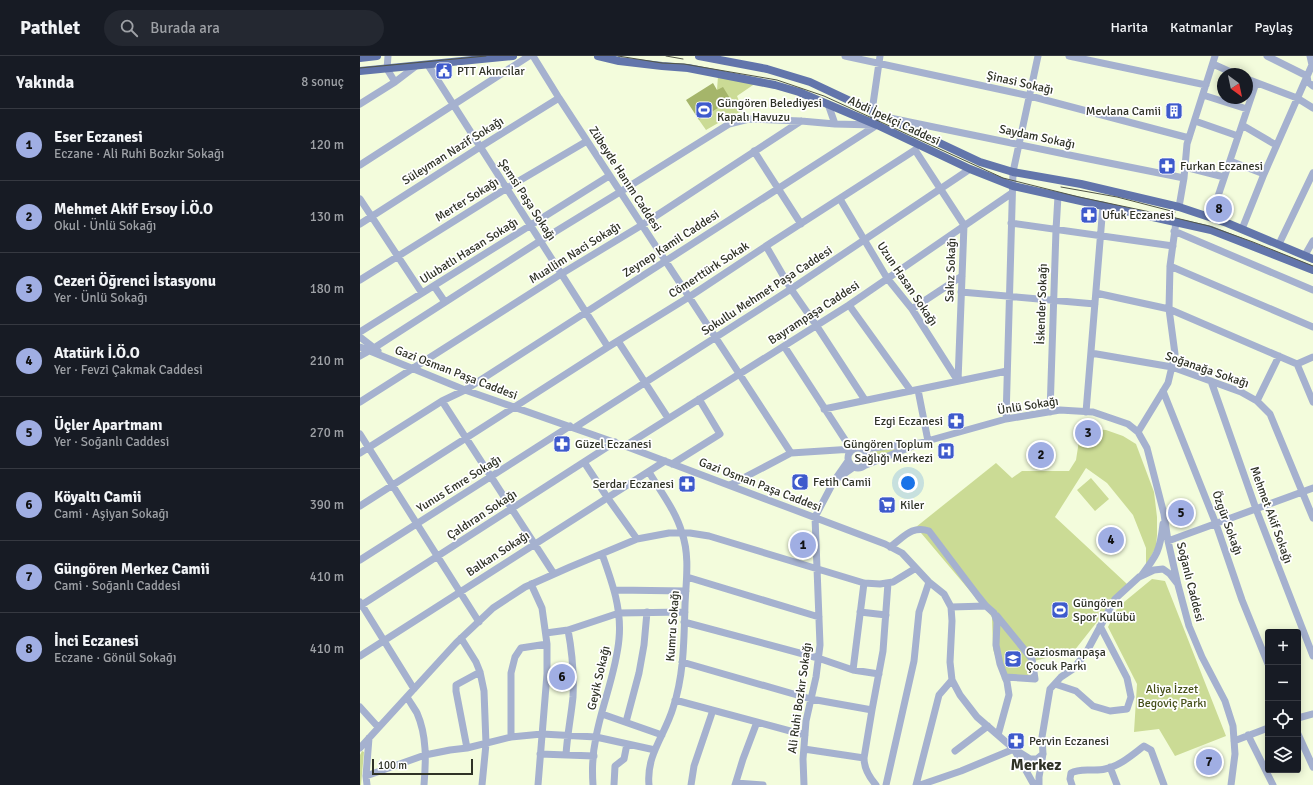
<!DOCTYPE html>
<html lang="tr">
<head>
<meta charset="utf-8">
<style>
  :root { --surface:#171b24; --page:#242831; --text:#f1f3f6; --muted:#9ea1a6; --line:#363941; --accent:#a0aee3 }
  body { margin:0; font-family:Signika,sans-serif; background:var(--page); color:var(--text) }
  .controls { position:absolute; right:12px; bottom:12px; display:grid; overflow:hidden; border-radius:4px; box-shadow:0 2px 10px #0003 }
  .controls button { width:36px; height:36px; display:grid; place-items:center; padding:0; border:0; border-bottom:1px solid var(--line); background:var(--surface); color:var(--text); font:20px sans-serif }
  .compass { position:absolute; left:857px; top:12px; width:36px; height:36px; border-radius:50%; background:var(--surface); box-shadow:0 2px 10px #0003; rotate:147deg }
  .scale { position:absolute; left:12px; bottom:10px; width:101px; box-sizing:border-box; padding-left:4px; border:2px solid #2f3226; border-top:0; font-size:11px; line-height:14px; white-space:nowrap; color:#2f3226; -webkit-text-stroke:3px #fff; paint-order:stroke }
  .you { position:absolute; left:548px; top:427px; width:14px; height:14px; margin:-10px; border:3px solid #fff; border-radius:50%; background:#1a73e8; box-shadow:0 0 0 6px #1a73e833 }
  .badge { display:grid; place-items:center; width:26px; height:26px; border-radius:50%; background:var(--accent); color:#111; font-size:13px; font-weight:700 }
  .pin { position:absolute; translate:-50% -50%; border:2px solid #fff; box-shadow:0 1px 4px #0006 }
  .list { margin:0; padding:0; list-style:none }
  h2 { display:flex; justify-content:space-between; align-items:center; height:52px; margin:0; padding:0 16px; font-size:17px }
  h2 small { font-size:13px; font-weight:400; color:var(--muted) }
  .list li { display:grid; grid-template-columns:26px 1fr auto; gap:12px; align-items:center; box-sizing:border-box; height:72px; padding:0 16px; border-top:1px solid var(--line) }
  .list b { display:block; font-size:15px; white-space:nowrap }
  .list p { margin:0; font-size:13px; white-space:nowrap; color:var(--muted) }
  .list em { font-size:13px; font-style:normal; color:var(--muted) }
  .icon { flex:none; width:22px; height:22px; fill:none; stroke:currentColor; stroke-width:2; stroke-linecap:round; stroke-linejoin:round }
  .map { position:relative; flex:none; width:953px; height:729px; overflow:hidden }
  header { display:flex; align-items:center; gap:24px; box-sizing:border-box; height:56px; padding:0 20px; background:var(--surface); border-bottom:1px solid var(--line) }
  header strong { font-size:19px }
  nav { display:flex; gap:22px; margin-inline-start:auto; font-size:14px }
  .search { width:280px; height:36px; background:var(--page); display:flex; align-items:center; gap:10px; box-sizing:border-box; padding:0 14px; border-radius:22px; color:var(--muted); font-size:15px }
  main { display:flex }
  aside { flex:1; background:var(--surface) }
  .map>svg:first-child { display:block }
  .green { fill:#cbdb95 }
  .water { fill:#a5b56a }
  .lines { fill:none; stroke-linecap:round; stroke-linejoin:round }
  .minor { stroke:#a5b1cf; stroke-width:7 }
  .major { stroke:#6275ab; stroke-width:8 }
  .tram { stroke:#515546; stroke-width:1 }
  .labels { text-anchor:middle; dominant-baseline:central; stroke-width:3.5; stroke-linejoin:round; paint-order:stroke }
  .poi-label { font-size:12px; fill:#2f3226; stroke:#fff; text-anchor:start }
  .street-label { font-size:12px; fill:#2f3226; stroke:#fff }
  .park-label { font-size:12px; fill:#465019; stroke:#fff }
  .district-label { font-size:16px; font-weight:bold; fill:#2f3226; stroke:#fff }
</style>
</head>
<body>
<header>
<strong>Pathlet</strong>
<div class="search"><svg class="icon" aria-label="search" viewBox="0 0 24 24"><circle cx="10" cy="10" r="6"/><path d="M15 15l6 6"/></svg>Burada ara</div>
<nav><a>Harita</a><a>Katmanlar</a><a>Paylaş</a></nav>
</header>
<main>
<aside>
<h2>Yakında<small>8 sonuç</small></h2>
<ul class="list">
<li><span class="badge">1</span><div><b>Eser Eczanesi</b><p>Eczane · Ali Ruhi Bozkır Sokağı</p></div><em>120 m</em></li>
<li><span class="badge">2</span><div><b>Mehmet Akif Ersoy İ.Ö.O</b><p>Okul · Ünlü Sokağı</p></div><em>130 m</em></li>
<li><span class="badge">3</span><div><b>Cezeri Öğrenci İstasyonu</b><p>Yer · Ünlü Sokağı</p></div><em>180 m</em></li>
<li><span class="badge">4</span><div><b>Atatürk İ.Ö.O</b><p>Yer · Fevzi Çakmak Caddesi</p></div><em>210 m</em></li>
<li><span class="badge">5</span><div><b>Üçler Apartmanı</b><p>Yer · Soğanlı Caddesi</p></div><em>270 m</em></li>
<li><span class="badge">6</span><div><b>Köyaltı Camii</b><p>Cami · Aşiyan Sokağı</p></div><em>390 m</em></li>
<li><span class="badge">7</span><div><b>Güngören Merkez Camii</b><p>Cami · Soğanlı Caddesi</p></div><em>410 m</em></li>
<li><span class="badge">8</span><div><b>İnci Eczanesi</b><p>Eczane · Gönül Sokağı</p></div><em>410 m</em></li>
</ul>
</aside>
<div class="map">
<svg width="953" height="729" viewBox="0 0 953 729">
  <rect width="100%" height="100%" fill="#f3fcdc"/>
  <path class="green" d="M358,20L396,27L377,40L383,55L372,59L346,74L339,64L371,44L357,34Z
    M721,372L746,374L763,380L776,388L794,436L797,461V479L796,491L786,509V492L773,459L747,427L726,412L695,461L767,528L714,595L674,605L675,623L643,625L633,593L632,561L556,471L636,407L652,422L662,415H709L716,404Z
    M550,390L510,405V401L508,396Z
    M731,422L749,443L735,455L717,434Z
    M792,523L805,525L866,680L815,700L799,673L774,676L777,628L748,571L758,551Z
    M2,695L4,696L1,729H0V699Z"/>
  <path class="water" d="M353,27L357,34L363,31L371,44L339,64L326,44Z"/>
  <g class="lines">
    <path class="minor" d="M28,0L27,13L35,26
      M173,0L199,42L431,397
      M485,0L670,40L829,82
      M709,0L846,29
      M907,0L947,20L948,26L953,30
      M853,8L875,18
      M68,9L248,291
      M887,23L937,42L953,52
      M843,39L887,53
      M0,48L35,26L56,10
      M468,48L475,68
      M530,62L719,101L824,122
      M835,65L878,80
      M882,69L916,89
      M394,95L441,168
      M870,105L904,118
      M0,109L169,0
      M825,111L864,121
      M0,143L62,237
      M480,143L527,222L552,253L598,325
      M819,151L824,122L827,88L855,0
      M851,161L896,27
      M816,166L810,210L809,253L815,298L808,327L778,376L787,392L804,458L808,485L818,529L829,570L842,601L865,645L873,670L875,698L871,729
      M651,167L813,190
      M0,168L120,91L199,42
      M882,173L904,118L952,9L950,0
      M814,175L953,234
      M919,188L953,117
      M406,190L431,233L456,269L505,344
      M945,199L953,185
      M810,210L953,271
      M0,224L147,132L227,85
      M74,230L85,246
      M601,236L735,248
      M736,237L809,253L937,308L953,346
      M489,249L551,335
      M552,253L602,220
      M0,276L249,120
      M0,281L18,295
      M258,285L308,362
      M424,290L491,393
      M0,291L105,334L265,390L525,488L542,497L569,526L584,538L591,551L592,565L590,606L592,624L600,639L617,661L654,693L670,703H677L683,698
      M14,292L180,185L260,136L369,68L389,63L441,65L475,68L514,69
      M731,297L812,311L881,336L897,345L910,358L953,462
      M0,300L9,295
      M937,308L953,301
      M851,325L896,453L953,600
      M558,334L568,385
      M803,335L856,468L882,544L908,608
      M82,345L194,518
      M897,345L919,300
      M0,346L201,218L282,169L441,65
      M464,353L647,315
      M690,356L696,174L698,140
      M726,356L743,149
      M646,363L653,116L678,0
      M214,372L431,233L610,113
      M0,378L119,566
      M265,390L489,249L652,137
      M488 402a10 10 0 1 1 20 0a10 10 0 1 1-20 0Z
      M502,393L560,387L646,363L700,354L733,356L768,368L778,376
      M0,397L82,345L105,334L517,69L512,55L520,0
      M224,406L247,441L277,483
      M312,408L360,378L339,343
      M501,411L553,390
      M289,416C300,435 316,455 322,477C330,500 326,525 325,549C324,584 324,619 313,652C305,679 286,699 289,729
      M477,423L494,411
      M370,429L431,397L493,393
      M0,450L248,291L329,241L406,190L555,94L604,169L598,325
      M808,485L953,432
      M530,491C544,481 552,469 569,475L618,540L626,550L634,557L637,566L636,589L640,608L647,626L649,639L638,679
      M0,504L210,370
      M781,520C797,499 800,495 803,468
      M327,521L459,561
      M171,528L182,552L187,588V618L178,729
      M255,534L326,535
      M0,546L54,633
      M0,550L255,386
      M591,551L626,550
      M500,556L526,559
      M637,560L672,603L675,623L645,621
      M324,566L458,602L493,614L519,618
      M186,577L208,574L259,557L325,556
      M101,582L116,606L120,616L124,635L126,688L122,729
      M0,600L305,405
      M322,606L451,643L512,654
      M493,614L504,527
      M695,628L716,635L733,650L750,655L767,653L771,641L767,622L740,570
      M47,641C50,646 54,652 57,657C67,680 66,705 64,729
      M315,644L445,679
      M0,651L18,671
      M242,658L302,679
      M938,662L953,658
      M266,666L279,617L284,589L287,556
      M938,678L953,711
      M888,679L913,729
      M151,681V617L155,601L161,592L187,588
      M874,685L908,672
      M0,692L96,587L133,552L165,531L210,511L277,483L309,477H330L349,480L504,527L520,528L533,526L556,512
      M107,692L96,635V629L120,616
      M444,693L504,702
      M595,695L628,670
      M655,695L674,729
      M180,698L234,700
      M206,699C207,680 211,661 213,641C214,619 212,595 208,574
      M750,711L757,729
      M6,720L65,699L90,694L107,692L151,681L182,678L236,681L295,694
      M376,727L403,729
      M7,729L6,720L9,682
      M233,729C232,715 233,695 236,681C242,648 256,617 259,583C262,553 252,526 242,498
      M254,729L255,710L264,703L267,688
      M331,729L334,710L353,654
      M375,729L383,703L397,666
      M444,729L443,703L446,665L456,621L460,589L455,461L474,425L488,405
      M516,729C509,721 504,713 504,702L512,654L523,595L528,527
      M526,729L554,605L559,556L569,526
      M556,729L579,639L592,624
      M560,729L601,715L654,693
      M679,729V721L683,698L682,681L690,633L701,621L713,613L726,597L755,543L779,521L794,514L803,513L810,518L817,527
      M712,729L710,723L711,717C721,711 734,716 745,713C760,710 772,699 784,690L791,694L804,729"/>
    <path class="major" d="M238,0L259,5L302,10L328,12L415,29L439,36L517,69L610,113L653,130L851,174L953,214
      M339,0L407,13L450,26L620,106L653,116L721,128L819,151L867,167L953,203
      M0,2L17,0
      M0,15L153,0"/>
    <path class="tram" d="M258,0L302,7L324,8L417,24L464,40L643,122L719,141L795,157L849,170L893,186L953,210
      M306,0L323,3
      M0,12L126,0
      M701,131L757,141L815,156"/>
  </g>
  <defs>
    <g id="civic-square" transform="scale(0.9)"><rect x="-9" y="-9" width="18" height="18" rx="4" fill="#3e5acc" stroke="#fff"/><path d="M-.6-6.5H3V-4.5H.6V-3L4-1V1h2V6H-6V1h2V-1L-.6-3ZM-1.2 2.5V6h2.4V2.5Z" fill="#fff"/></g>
    <g id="stadium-square" transform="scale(0.9)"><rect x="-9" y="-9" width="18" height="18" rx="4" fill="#3e5acc" stroke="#fff"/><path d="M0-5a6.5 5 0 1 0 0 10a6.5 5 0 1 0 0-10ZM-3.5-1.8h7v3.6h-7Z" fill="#fff"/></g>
    <g id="building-square" transform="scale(0.9)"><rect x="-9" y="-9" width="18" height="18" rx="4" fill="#3e5acc" stroke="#fff"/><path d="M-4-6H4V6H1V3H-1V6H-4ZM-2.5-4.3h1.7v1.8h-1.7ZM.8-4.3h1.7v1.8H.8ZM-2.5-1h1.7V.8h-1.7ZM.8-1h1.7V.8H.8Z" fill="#fff"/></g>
    <g id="pharmacy-square" transform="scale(0.9)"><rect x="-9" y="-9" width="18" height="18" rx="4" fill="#3e5acc" stroke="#fff"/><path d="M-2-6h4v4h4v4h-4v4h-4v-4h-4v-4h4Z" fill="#fff"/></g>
    <g id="hospital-square" transform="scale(0.9)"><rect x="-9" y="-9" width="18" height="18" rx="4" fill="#3e5acc" stroke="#fff"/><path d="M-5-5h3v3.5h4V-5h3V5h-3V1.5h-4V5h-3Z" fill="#fff"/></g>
    <g id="mosque-square" transform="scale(0.9)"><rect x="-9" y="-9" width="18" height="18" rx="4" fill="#3e5acc" stroke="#fff"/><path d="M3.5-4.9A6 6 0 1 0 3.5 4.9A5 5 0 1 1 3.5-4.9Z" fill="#fff"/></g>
    <g id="supermarket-square" transform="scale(0.9)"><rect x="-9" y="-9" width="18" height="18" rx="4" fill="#3e5acc" stroke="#fff"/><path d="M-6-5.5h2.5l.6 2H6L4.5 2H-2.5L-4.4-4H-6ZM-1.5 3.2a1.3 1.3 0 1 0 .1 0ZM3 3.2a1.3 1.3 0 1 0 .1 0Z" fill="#fff"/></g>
    <g id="school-square" transform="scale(0.9)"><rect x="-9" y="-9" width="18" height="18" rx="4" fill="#3e5acc" stroke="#fff"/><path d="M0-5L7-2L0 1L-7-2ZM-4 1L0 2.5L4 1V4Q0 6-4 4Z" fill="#fff"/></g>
  </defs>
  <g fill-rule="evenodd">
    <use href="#civic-square" x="84" y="15"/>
    <use href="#stadium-square" x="344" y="54"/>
    <use href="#building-square" x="814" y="55"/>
    <use href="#pharmacy-square" x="807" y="110"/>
    <use href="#pharmacy-square" x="729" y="159"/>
    <use href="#pharmacy-square" x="596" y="365"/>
    <use href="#pharmacy-square" x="202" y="388"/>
    <use href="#hospital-square" x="586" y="395"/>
    <use href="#mosque-square" x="440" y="426"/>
    <use href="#pharmacy-square" x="327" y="428"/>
    <use href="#supermarket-square" x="527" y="449"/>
    <use href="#stadium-square" x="700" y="554"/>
    <use href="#school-square" x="653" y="603"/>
    <use href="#pharmacy-square" x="656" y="685"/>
  </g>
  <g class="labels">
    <g class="poi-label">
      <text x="97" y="15">PTT Akıncılar</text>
      <text x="357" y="47">Güngören Belediyesi<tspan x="357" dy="14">Kapalı Havuzu</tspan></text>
      <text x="801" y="55" text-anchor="end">Mevlana Camii</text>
      <text x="820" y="110">Furkan Eczanesi</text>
      <text x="742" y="159">Ufuk Eczanesi</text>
      <text x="583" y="365" text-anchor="end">Ezgi Eczanesi</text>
      <text x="215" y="388">Güzel Eczanesi</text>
      <text x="573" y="388" text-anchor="end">Güngören Toplum<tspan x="573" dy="14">Sağlığı Merkezi</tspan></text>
      <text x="453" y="426">Fetih Camii</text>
      <text x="314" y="428" text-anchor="end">Serdar Eczanesi</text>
      <text x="540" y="449">Kiler</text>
      <text x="713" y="547">Güngören<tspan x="713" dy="14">Spor Kulübü</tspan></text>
      <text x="666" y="596">Gaziosmanpaşa<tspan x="666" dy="14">Çocuk Parkı</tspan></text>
      <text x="669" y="685">Pervin Eczanesi</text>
    </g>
    <g class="street-label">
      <text transform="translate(660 27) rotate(13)">Şinasi Sokağı</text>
      <text transform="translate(534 65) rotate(25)">Abdi İpekçi Caddesi</text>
      <text transform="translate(677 81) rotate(12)">Saydam Sokağı</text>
      <text transform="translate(93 95) rotate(-32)">Süleyman Nazif Sokağı</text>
      <text transform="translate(265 123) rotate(57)">Zübeyde Hanım Caddesi</text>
      <text transform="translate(107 144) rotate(-32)">Merter Sokağı</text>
      <text transform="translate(167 144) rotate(57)">Şemsi Paşa Sokağı</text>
      <text transform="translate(311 188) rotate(-33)">Zeynep Kamil Caddesi</text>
      <text transform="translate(109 195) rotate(-32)">Ulubatlı Hasan Sokağı</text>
      <text transform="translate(215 197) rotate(-32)">Muallim Naci Sokağı</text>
      <text transform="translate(349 214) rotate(-33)">Cömerttürk Sokak</text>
      <text transform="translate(591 214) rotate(-88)">Sakız Sokağı</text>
      <text transform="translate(547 228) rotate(56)">Uzun Hasan Sokağı</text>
      <text transform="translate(407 235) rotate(-33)">Sokullu Mehmet Paşa Caddesi</text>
      <text transform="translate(682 248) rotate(-88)">İskender Sokağı</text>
      <text transform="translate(454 257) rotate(-33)">Bayrampaşa Caddesi</text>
      <text transform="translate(847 314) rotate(19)">Soğanağa Sokağı</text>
      <text transform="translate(96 317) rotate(21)">Gazi Osman Paşa Caddesi</text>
      <text transform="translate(668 350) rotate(-9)">Ünlü Sokağı</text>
      <text transform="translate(99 428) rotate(-32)">Yunus Emre Sokağı</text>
      <text transform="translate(400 429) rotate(21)">Gazi Osman Paşa Caddesi</text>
      <text transform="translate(122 459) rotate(-33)">Çaldıran Sokağı</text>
      <text transform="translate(911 459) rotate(70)">Mehmet Akif Sokağı</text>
      <text transform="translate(867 467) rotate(70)">Özgür Sokağı</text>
      <text transform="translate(138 498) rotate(-33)">Balkan Sokağı</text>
      <text transform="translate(830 526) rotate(76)">Soğanlı Caddesi</text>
      <text transform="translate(313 570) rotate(-86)">Kumru Sokağı</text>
      <text transform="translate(239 622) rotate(-77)">Geyik Sokağı</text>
      <text transform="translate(440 642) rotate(-82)">Ali Ruhi Bozkır Sokağı</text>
    </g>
    <g class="park-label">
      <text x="812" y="633">Aliya İzzet<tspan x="812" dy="14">Begoviç Parkı</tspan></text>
    </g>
    <g class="district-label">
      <text x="676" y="709">Merkez</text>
    </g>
  </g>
</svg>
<div class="controls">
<button>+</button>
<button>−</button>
<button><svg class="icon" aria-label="locate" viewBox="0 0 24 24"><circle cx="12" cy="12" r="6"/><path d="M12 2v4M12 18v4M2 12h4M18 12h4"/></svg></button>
<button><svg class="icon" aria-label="layers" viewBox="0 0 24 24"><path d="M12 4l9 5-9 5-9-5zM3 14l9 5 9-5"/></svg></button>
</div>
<svg class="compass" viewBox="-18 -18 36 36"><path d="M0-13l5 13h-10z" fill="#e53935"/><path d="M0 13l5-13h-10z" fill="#9ea1a6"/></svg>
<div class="scale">100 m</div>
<div class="you"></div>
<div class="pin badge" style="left:443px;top:489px">1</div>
<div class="pin badge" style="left:681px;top:399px">2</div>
<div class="pin badge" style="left:728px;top:377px">3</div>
<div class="pin badge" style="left:751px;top:484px">4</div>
<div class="pin badge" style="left:821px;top:457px">5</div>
<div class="pin badge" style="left:202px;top:621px">6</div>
<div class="pin badge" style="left:849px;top:706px">7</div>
<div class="pin badge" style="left:859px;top:153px">8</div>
</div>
</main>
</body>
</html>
